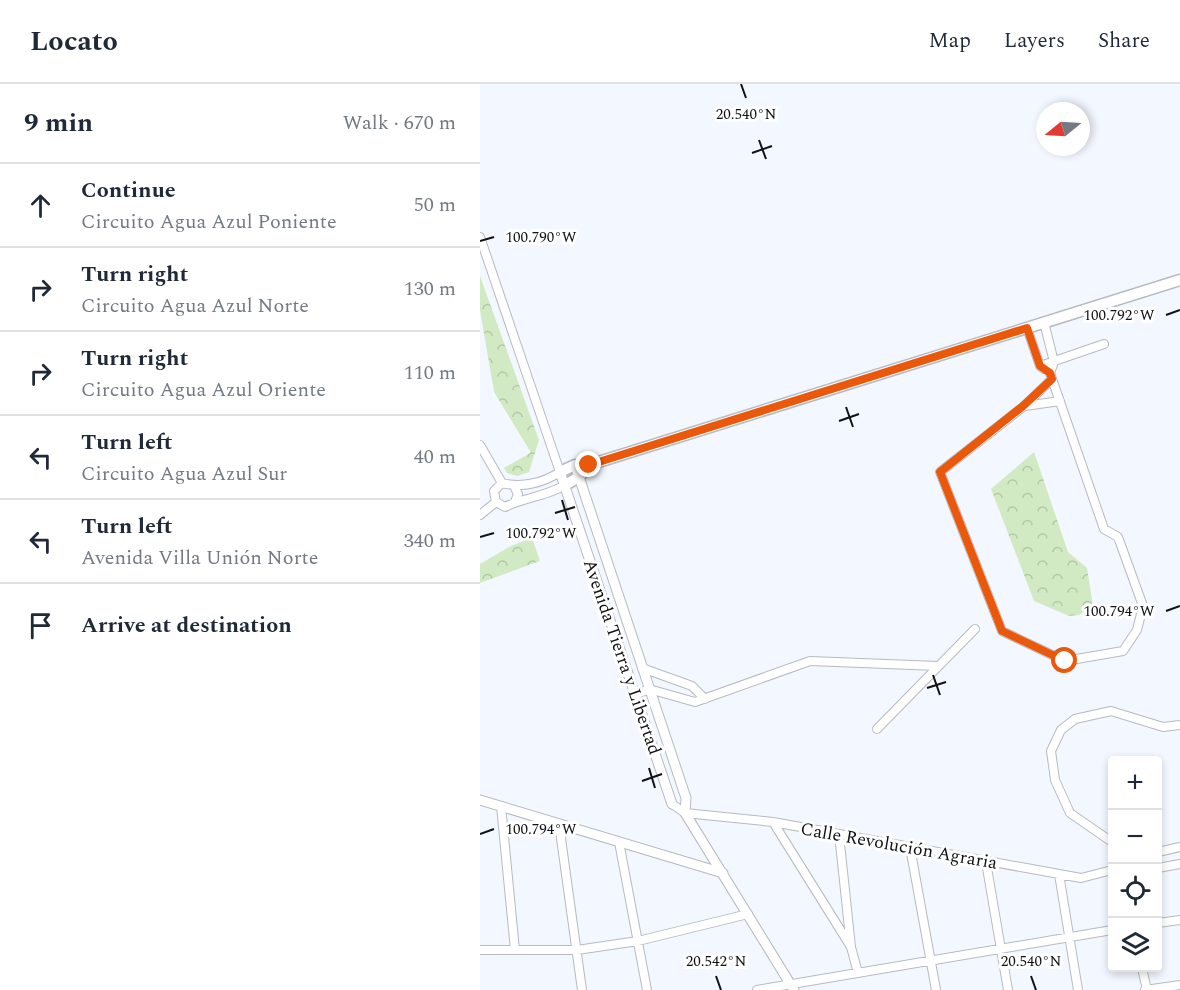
<!DOCTYPE html>
<html lang="en">
<head>
<meta charset="utf-8">
<style>
  :root { --surface:#fff; --page:#f6f6f7; --text:#1f2937; --muted:#747a83; --line:#e0e1e3 }
  body { margin:0; font-family:Spectral,serif; background:var(--page); color:var(--text) }
  .controls { position:absolute; right:18px; bottom:18px; display:grid; overflow:hidden; border-radius:6px; box-shadow:0 3px 9px #0003 }
  .controls button { width:54px; height:54px; display:grid; place-items:center; padding:0; border:0; border-bottom:2px solid var(--line); background:var(--surface); color:var(--text); font:30px sans-serif }
  .compass { position:absolute; left:556px; top:18px; width:54px; height:54px; border-radius:50%; background:var(--surface); box-shadow:0 3px 9px #0003; rotate:252deg }
  .stop { position:absolute; width:18px; height:18px; margin:-14px; border:4px solid #ea580c; border-radius:50%; background:#fff }
  .stop.end { background:#ea580c; border-color:#fff; box-shadow:0 2px 6px #0008 }
  .list { margin:0; padding:0; list-style:none }
  h2 { display:flex; justify-content:space-between; align-items:center; height:78px; margin:0; padding:0 24px; font-size:26px }
  h2 small { font-size:20px; font-weight:400; color:var(--muted) }
  .list li { display:grid; grid-template-columns:39px 1fr auto; gap:18px; align-items:center; box-sizing:border-box; height:84px; padding:0 24px; border-top:2px solid var(--line) }
  .list b { display:block; font-size:22px; white-space:nowrap }
  .list p { margin:0; font-size:20px; white-space:nowrap; color:var(--muted) }
  .list em { font-size:20px; font-style:normal; color:var(--muted) }
  .icon { flex:none; width:33px; height:33px; fill:none; stroke:currentColor; stroke-width:2; stroke-linecap:round; stroke-linejoin:round }
  .map { position:relative; flex:none; width:700px; height:906px; overflow:hidden }
  header { display:flex; align-items:center; gap:36px; box-sizing:border-box; height:84px; padding:0 30px; background:var(--surface); border-bottom:2px solid var(--line) }
  header strong { font-size:28px }
  nav { display:flex; gap:33px; margin-inline-start:auto; font-size:21px }
  main { display:flex }
  aside { flex:1; background:var(--surface) }
  .map>svg:first-child { display:block }
  .park { fill:url(#park-crowns) }
  .lines { fill:none; stroke-linecap:round; stroke-linejoin:round }
  .minor-casing { stroke:#b6bac1; stroke-width:10 }
  .tertiary-casing { stroke:#b6bac1; stroke-width:11 }
  .secondary-casing { stroke:#b6bac1; stroke-width:13 }
  .minor { stroke:#fff; stroke-width:8 }
  .tertiary { stroke:#fff; stroke-width:9 }
  .secondary { stroke:#fff; stroke-width:10 }
  .route { stroke:#ea580c; stroke-width:8 }
  .ticks { fill:none; stroke:#111215; stroke-width:2 }
  .labels { text-anchor:middle; dominant-baseline:central; stroke-width:6; stroke-linejoin:round; paint-order:stroke }
  .street-label { font-size:18px; fill:#111215; stroke:#fff }
  .ticks-label { font-size:15px; text-anchor:middle; fill:#111215; stroke:#fff; stroke-width:6; stroke-linejoin:round; paint-order:stroke }
</style>
</head>
<body>
<header>
<strong>Locato</strong>
<nav><a>Map</a><a>Layers</a><a>Share</a></nav>
</header>
<main>
<aside>
<h2>9 min<small>Walk · 670 m</small></h2>
<ul class="list">
<li><svg class="icon" aria-label="ahead" viewBox="0 0 24 24"><path d="M12 20V5M6 11l6-6 6 6"/></svg><div><b>Continue</b><p>Circuito Agua Azul Poniente</p></div><em>50 m</em></li>
<li><svg class="icon" aria-label="right" viewBox="0 0 24 24"><path d="M7 20v-9h11M14 6l5 5-5 5"/></svg><div><b>Turn right</b><p>Circuito Agua Azul Norte</p></div><em>130 m</em></li>
<li><svg class="icon" aria-label="right" viewBox="0 0 24 24"><path d="M7 20v-9h11M14 6l5 5-5 5"/></svg><div><b>Turn right</b><p>Circuito Agua Azul Oriente</p></div><em>110 m</em></li>
<li><svg class="icon" aria-label="left" viewBox="0 0 24 24"><path d="M17 20v-9H6M10 6l-5 5 5 5"/></svg><div><b>Turn left</b><p>Circuito Agua Azul Sur</p></div><em>40 m</em></li>
<li><svg class="icon" aria-label="left" viewBox="0 0 24 24"><path d="M17 20v-9H6M10 6l-5 5 5 5"/></svg><div><b>Turn left</b><p>Avenida Villa Unión Norte</p></div><em>340 m</em></li>
<li><svg class="icon" aria-label="arrive" viewBox="0 0 24 24"><path d="M6 21V4h12l-3 4 3 4H6"/></svg><div><b>Arrive at destination</b></div></li>
</ul>
</aside>
<div class="map">
<svg width="700" height="906" viewBox="0 0 700 906">
  <defs>
    <pattern id="park-crowns" width="20" height="18" patternUnits="userSpaceOnUse" patternTransform="scale(1.5)"><rect width="20" height="18" fill="#d2eac3"/><path d="M2 6a3 3 0 1 1 6 0M12 15a3 3 0 1 1 6 0" fill="none" stroke="#b3c8a7"/></pattern>
  </defs>
  <rect width="100%" height="100%" fill="#f3f7ff"/>
  <path class="park" d="M0,192L59,356L49,388L37,392L27,389L24,384L50,369V367L14,308L0,226Z
    M554,368L588,468L607,484L613,522L599,531L589,532L554,517L511,405Z
    M52,454L60,477L0,499V480L31,462Z"/>
  <g class="lines">
    <g class="minor-casing">
      <path id="minor" d="M0,153L80,388C63,399 42,404 22,399L0,361
        M564,238L574,278L570,289L624,445L638,453L663,522L657,546L643,567L585,577L522,547L460,388L543,323L572,295
        M547,244L560,282L564,285
        M560,282L624,260
        M545,322L580,317
        M34,402L38,410L35,418
        M16,418L25,423C45,413 65,413 85,401
        M16,418L14,407L22,399
        M0,431L16,418
        M162,584L212,602L225,615
        M155,611L169,605L215,618L330,577L458,582
        M397,645L495,545
        M192,720L205,729L293,738L601,794L632,786
        M21,722L35,866
        M293,738L371,863
        M79,740L102,906
        M359,750L371,863L378,889
        M139,758L167,906
        M632,758L590,729L575,696L571,667L581,646L595,635L631,627L683,643L700,641
        M430,763L456,906
        M678,768L700,763
        M506,778L528,906
        M678,784L700,780
        M579,790L598,906
        M678,839L700,836
        M0,866H97L158,857L268,830
        M662,884L667,906
        M277,906L632,846
        M665,906L700,901"/>
    </g>
    <g class="tertiary-casing">
      <path id="tertiary" d="M97,387L206,714L205,729L314,906
        M80,388L192,720
        M0,716L243,789"/>
    </g>
    <g class="secondary-casing">
      <path id="secondary" d="M80,388L95,381H109L700,196
        M85,401L99,393L109,381"/>
    </g>
    <use href="#minor" class="minor"/>
    <use href="#tertiary" class="tertiary"/>
    <use href="#secondary" class="secondary"/>
  </g>
  <g class="lines">
    <path class="route" d="M109,381L547,244L560,282L570,289L572,295L543,322L460,388L522,547L585,577"/>
  </g>
  <path class="ticks" d="M261,0L266,14M279,56L286,75M272,69L292,62M0,157L14,153M686,231L700,226M366,323L373,343M359,337L379,330M82,416L88,436M75,429L95,423M0,453L14,449M686,527L700,522M453,591L460,611M447,604L466,598M169,684L175,704M162,697L182,690M0,750L14,745M236,892L241,906M551,892L556,906"/>
  <g class="labels">
    <g class="street-label">
      <text transform="translate(142 573) rotate(71)">Avenida Tierra y Libertad</text>
      <text transform="translate(419 762) rotate(10)">Calle Revolución Agraria</text>
    </g>
  </g>
  <g class="ticks-label">
    <text x="266" y="35">20.540°N</text>
    <text x="61" y="158">100.790°W</text>
    <text x="639" y="236">100.792°W</text>
    <text x="61" y="454">100.792°W</text>
    <text x="639" y="532">100.794°W</text>
    <text x="61" y="750">100.794°W</text>
    <text x="236" y="882">20.542°N</text>
    <text x="551" y="882">20.540°N</text>
  </g>
</svg>
<div class="controls">
<button>+</button>
<button>−</button>
<button><svg class="icon" aria-label="locate" viewBox="0 0 24 24"><circle cx="12" cy="12" r="6"/><path d="M12 2v4M12 18v4M2 12h4M18 12h4"/></svg></button>
<button><svg class="icon" aria-label="layers" viewBox="0 0 24 24"><path d="M12 4l9 5-9 5-9-5zM3 14l9 5 9-5"/></svg></button>
</div>
<svg class="compass" viewBox="-18 -18 36 36"><path d="M0-13l5 13h-10z" fill="#e53935"/><path d="M0 13l5-13h-10z" fill="#747a83"/></svg>
<div class="stop" style="left:585px;top:577px"></div>
<div class="stop end" style="left:109px;top:381px"></div>
</div>
</main>
</body>
</html>
